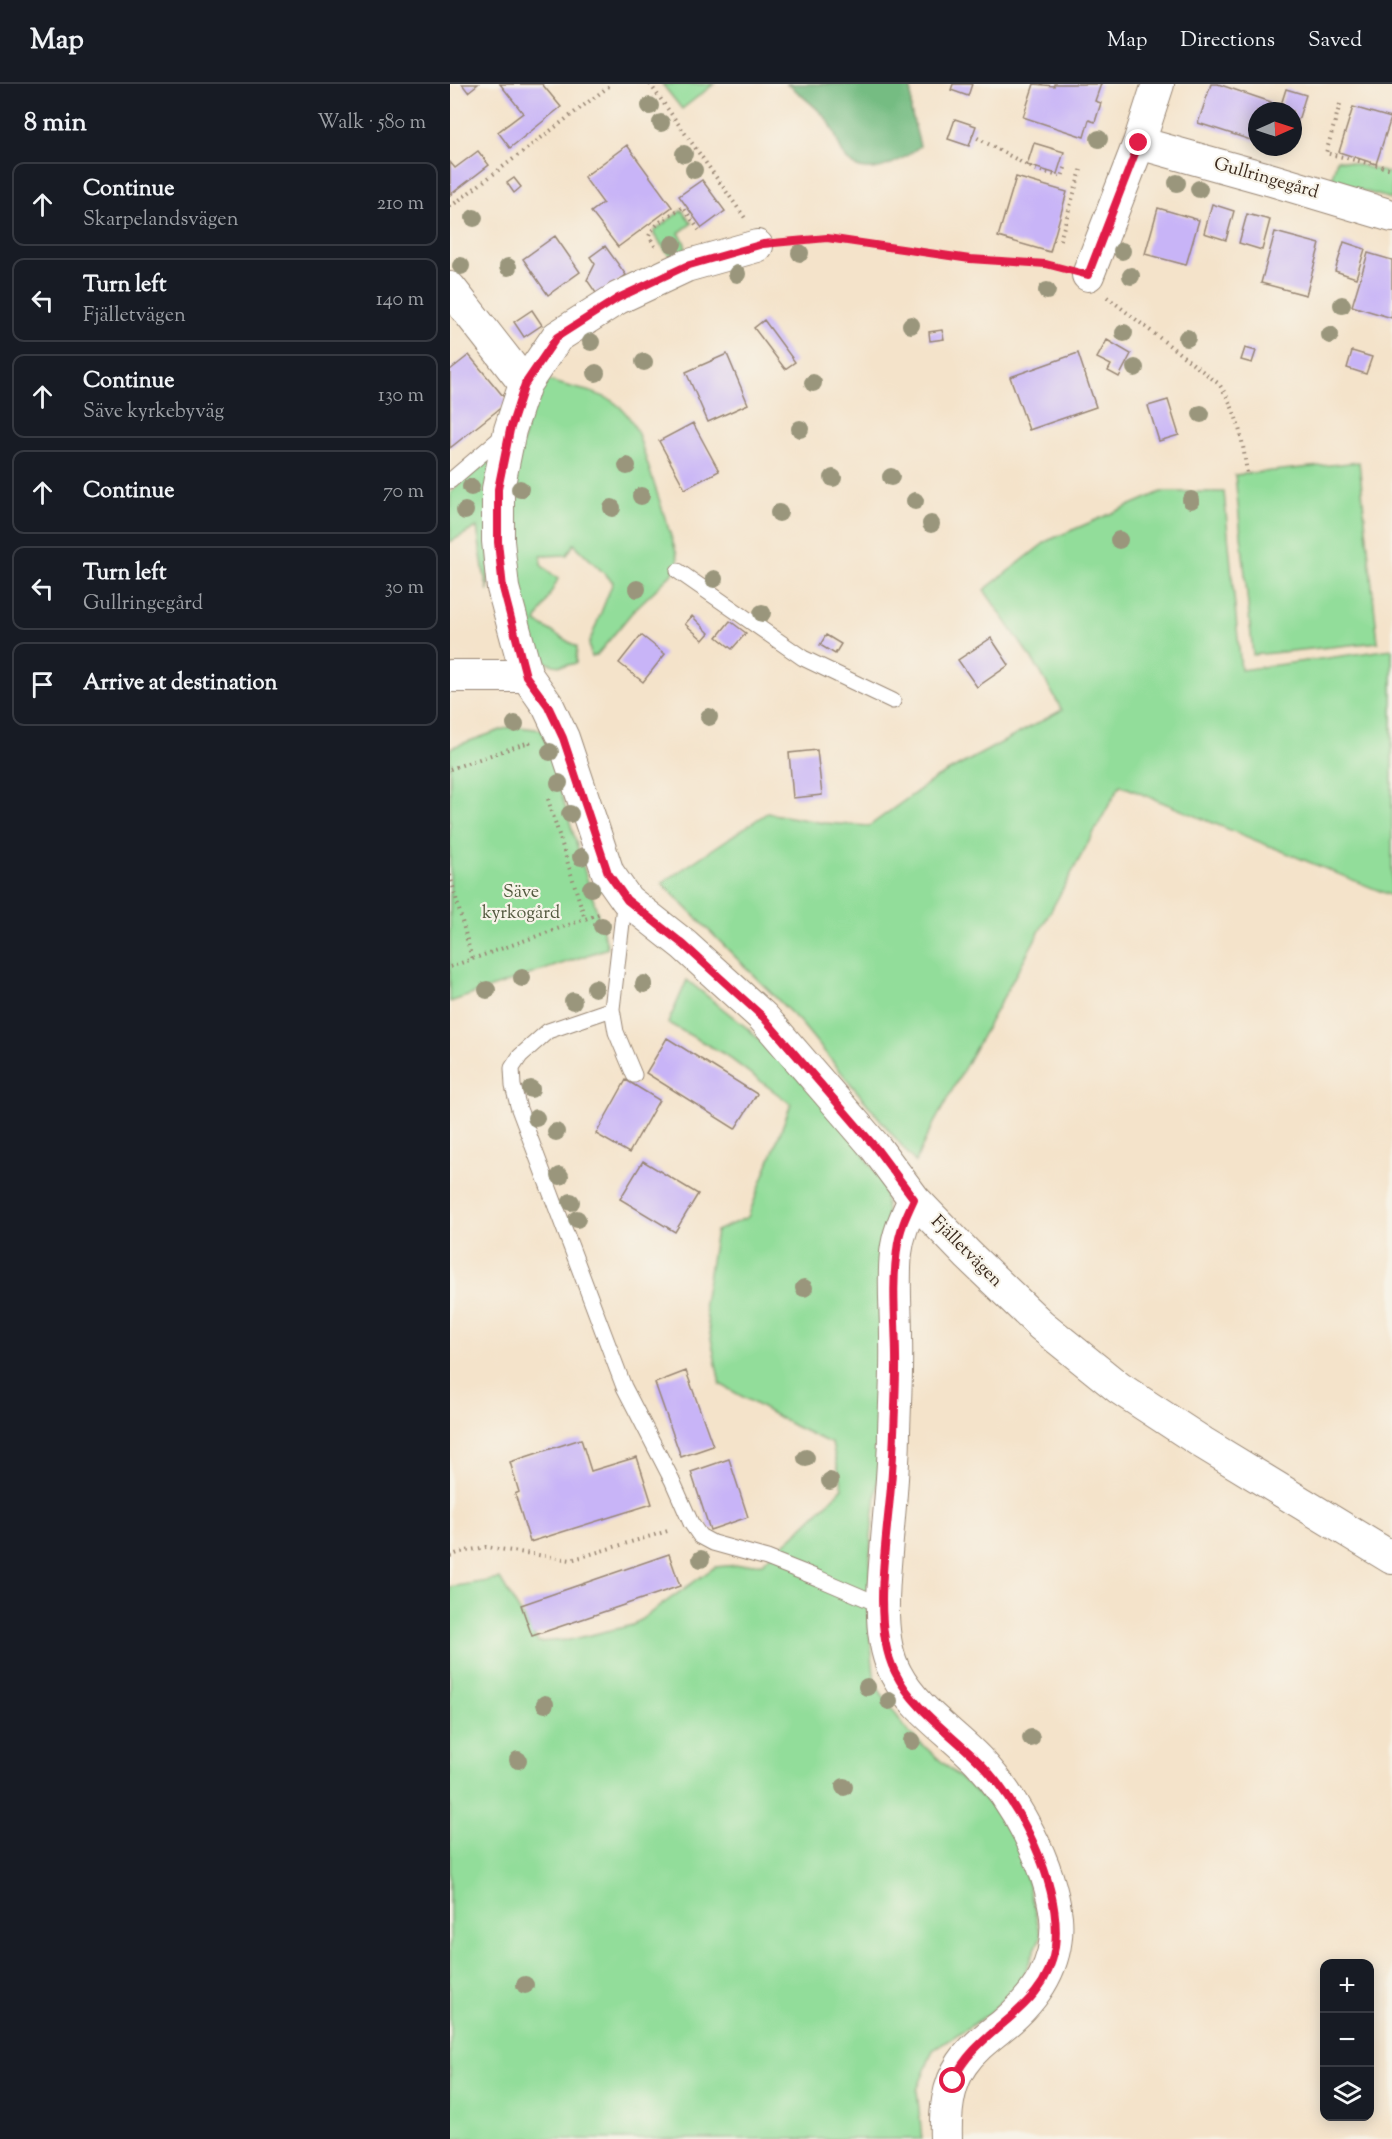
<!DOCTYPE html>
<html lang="en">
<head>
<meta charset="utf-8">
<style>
  :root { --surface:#171b24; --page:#242831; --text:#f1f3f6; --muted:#9ea1a6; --line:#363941 }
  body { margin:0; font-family:"Sorts Mill Goudy",serif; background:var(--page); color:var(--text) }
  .controls { position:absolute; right:18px; bottom:18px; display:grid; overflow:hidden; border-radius:12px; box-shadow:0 3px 15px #0003 }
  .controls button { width:54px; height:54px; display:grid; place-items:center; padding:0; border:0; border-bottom:2px solid var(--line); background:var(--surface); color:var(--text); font:30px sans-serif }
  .compass { position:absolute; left:798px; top:18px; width:54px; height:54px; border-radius:50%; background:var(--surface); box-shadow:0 3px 15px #0003; rotate:87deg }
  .stop { position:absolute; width:18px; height:18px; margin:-14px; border:4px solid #e11d48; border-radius:50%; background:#fff }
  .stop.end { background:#e11d48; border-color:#fff; box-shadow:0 2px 6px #0008 }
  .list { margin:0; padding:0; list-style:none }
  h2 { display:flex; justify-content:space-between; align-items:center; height:78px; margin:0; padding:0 24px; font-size:26px }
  h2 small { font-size:20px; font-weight:400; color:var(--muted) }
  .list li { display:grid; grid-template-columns:39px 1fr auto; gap:18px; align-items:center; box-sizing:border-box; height:84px; margin:0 12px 12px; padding:0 12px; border:2px solid var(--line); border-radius:12px }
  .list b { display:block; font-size:22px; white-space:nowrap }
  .list p { margin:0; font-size:20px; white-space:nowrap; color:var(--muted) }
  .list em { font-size:20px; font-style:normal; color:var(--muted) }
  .icon { flex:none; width:33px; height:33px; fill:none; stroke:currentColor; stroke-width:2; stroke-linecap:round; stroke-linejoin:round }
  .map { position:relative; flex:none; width:942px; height:2055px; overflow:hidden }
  header { display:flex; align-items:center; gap:36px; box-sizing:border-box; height:84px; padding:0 30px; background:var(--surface); border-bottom:2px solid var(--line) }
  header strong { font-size:28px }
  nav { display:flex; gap:33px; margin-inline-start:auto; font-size:21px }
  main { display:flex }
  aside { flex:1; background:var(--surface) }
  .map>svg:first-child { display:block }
  .green { fill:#92dd9a; stroke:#66845c; stroke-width:1.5 }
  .forest { fill:#75bc82; stroke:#587350; stroke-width:1.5 }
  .building { fill:#c8b4f7 }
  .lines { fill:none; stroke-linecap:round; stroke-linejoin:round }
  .service-casing { stroke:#988674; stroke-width:17 }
  .minor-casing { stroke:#988674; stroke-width:34 }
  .path { stroke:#988674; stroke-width:4; stroke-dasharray:1.5 4.5; stroke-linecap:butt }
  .service { stroke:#fff; stroke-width:15 }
  .minor { stroke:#fff; stroke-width:32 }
  .tree { fill:#9a967c }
  .route { stroke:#e11d48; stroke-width:8 }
  .labels { text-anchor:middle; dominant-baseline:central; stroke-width:4.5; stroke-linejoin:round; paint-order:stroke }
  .street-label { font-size:18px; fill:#3b2a1e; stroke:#f7f3e8 }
  .park-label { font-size:18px; fill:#51573d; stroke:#f7f3e8 }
</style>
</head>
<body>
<header>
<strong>Map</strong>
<nav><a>Map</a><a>Directions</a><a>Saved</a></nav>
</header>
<main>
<aside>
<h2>8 min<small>Walk · 580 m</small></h2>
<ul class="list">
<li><svg class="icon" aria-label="ahead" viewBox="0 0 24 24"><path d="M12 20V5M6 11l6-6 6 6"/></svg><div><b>Continue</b><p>Skarpelandsvägen</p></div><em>210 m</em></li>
<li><svg class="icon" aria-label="left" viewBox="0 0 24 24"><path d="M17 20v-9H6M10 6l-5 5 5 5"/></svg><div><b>Turn left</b><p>Fjälletvägen</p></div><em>140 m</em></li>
<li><svg class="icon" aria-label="ahead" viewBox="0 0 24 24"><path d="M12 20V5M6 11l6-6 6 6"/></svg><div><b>Continue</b><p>Säve kyrkebyväg</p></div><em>130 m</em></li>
<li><svg class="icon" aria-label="ahead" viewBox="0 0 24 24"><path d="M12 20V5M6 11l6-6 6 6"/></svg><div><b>Continue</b></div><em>70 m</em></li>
<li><svg class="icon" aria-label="left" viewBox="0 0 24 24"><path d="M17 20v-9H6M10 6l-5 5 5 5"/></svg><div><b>Turn left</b><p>Gullringegård</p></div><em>30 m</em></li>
<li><svg class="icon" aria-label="arrive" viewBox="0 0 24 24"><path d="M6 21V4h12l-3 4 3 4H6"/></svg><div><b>Arrive at destination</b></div></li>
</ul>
</aside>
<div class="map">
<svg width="942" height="2055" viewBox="0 0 942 2055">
  <rect width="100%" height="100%" fill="#f7f3e8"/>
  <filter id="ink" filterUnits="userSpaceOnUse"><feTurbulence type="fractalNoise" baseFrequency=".0167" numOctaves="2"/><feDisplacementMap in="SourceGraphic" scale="12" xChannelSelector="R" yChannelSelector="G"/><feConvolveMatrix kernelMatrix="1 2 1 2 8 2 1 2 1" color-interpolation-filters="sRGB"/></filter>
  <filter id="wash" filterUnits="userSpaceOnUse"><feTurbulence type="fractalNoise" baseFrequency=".008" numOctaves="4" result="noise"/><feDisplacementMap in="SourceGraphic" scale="24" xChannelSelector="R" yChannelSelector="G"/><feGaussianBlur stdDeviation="1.35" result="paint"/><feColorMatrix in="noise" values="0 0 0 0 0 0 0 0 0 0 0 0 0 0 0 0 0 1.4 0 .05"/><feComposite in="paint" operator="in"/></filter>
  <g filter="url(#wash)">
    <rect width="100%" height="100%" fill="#f4e3ca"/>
    <path class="green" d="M212,0H264L232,25Z
      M887,75L942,90V115L881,98Z
      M232,126L242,139L229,149L234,157L236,166L222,175L204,151V147Z
      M90,293C130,311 167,300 188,350L228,474V480L223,489L184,526L147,571L141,573L139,559L163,498L124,460L117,471L91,472V481L108,495L86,538L127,563L126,579C97,589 86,572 74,548L56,418Z
      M42,374L38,507L33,485L27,443L0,458V409L37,375Z
      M909,378L928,558L803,571L785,391Z
      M711,408H774L791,586L942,565V812L670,701L477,1052L465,1078L351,939L212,799L317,729L374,739L419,742L486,694L612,626L588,584L534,506L597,457Z
      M62,642L92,646L158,864L0,918V664Z
      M237,896L297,944L362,1007L407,1060L434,1102L439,1149L433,1354L421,1452L418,1533L425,1600L458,1648L541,1721L568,1760L591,1852L571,1897L539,1930L483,1966L467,2006L472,2055H0V1503L50,1495L88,1558L119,1556L183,1541L265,1483L312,1479L342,1453L393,1404L382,1360L344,1342L270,1300L254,1219L266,1147L298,1133L341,1020L274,970L218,939Z"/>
    <path class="forest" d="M336,0H461V27L470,62C451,78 412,100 394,71C387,61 386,48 379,38C371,26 352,13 342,3Z"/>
    <g id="blocks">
      <path class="building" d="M12,0H28L18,8Z
        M50,0H92L111,23L60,64L48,48L73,29Z
        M503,0H522L518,12L501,6Z
        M584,0L604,2V0H651L645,17L651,19L645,38L639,36L634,53L573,33Z
        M761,0H768L821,18L818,27H807V58L748,39Z
        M836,5L856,11L846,43L843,42V27H829Z
        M903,23L941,34L926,80L889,68Z
        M505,35L526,42L519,62L498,55Z
        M584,59L614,68L607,90L577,81Z
        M177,61L222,123L168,163L141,128L153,119L134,93Z
        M28,67L39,81L0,111V78L5,84Z
        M566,93L617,108L600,168L548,153Z
        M64,94L71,103L64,109L57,99Z
        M252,96L275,127L252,144L229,112Z
        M762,120L784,127L776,156L754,149Z
        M708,124L749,136L736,181L695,170Z
        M797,130L820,136L812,166L789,159Z
        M825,148L870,160L856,211L811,199Z
        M105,152L130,188L98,211L73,175Z
        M894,158L915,165L906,194L885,187Z
        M155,162L176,191L148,212L137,196L145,180L140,173Z
        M918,169L942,176V234L902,222Z
        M82,226L92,241L74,253L64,238Z
        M314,236L345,278L335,285L304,244Z
        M492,246L494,255L480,257L479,248Z
        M657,256L681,270L669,293L658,287L661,281L647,274Z
        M795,264L806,267L802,279L791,276Z
        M902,267L922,273L916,290L897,284Z
        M628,269L646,323L579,346L560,293Z
        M277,270L298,320L258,338L236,288Z
        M19,271L58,318L0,364V286Z
        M718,316L729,351L709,357L698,322Z
        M243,339L269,387L235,405L209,357Z
        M242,532L259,549L253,556L235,540Z
        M280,537L296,549L282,565L267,553Z
        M191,551L215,570L193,598L169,579Z
        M376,551L391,560L385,570L370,561Z
        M541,554L559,581L527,603L508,576Z
        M367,666L372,711L343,714L339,669Z
        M217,954L307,1010L285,1045L196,989Z
        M176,996L209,1016L179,1069L146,1050Z
        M193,1077L248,1110L225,1148L170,1115Z
        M236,1287L263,1362L231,1373L205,1299Z
        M131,1355L141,1387L187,1373L202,1420L80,1458L65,1410L69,1408L60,1378Z
        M279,1375L298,1433L260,1446L241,1388Z
        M219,1470L230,1502L82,1552L71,1521Z"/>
    </g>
  </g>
  <g filter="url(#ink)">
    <use href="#blocks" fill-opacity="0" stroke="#988674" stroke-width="1.5"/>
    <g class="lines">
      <g class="service-casing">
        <path id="service" d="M0,397L55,350
          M228,487L353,574L443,617
          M177,816L173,830L162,925L166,948L184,991
          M162,925L98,947L70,972L62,984L63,1002L69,1025L174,1303L222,1396L241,1439L250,1452L263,1459L317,1474L370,1495L433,1522"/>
      </g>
      <g class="minor-casing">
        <path id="minor" d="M689,59L822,96L942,132
          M638,191L689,59L708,0
          M0,204L75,300
          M0,592H77L98,622L113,654L158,789L177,816L234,861L313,933L426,1064L464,1115L518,1171L591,1241L669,1304L753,1359L942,1474
          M77,592L53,504L48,457V405L60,346L75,300L107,253L168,214L236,182L307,162
          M464,1115C456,1133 448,1149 446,1169C443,1197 446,1225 446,1253C447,1284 445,1315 444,1347C444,1383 440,1420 437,1456C434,1497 426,1552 446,1590C465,1626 500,1647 528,1676C565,1715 600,1780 606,1833C610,1879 587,1913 553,1941C538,1953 523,1964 512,1980C497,2002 495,2029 496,2055"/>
      </g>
      <path class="path" d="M200,0L295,134
        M890,20L876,69L942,85
        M522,51L584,85L612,93L616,81
        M0,123L162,0
        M610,156L631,86
        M337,157L377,154L520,175L596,180L609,184
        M205,162L199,152C205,138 221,131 233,123L249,146
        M657,213L769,300C788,327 793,357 797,390
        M0,685L79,658L80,660
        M98,715L135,835
        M0,791L22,875
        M0,883L149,830
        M0,1472L11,1468L36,1463L121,1476L221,1446"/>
      <use href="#service" class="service"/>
      <use href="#minor" class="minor"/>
    </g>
    <g class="tree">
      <circle cx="200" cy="22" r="9"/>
      <circle cx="211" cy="39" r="9"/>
      <circle cx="649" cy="55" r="9"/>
      <circle cx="234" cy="70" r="9"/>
      <circle cx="244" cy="86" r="9"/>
      <circle cx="727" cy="99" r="9"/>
      <circle cx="749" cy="105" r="9"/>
      <circle cx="24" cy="134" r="9"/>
      <circle cx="223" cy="160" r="9"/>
      <circle cx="672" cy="167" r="9"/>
      <circle cx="350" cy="169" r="9"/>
      <circle cx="11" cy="182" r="9"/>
      <circle cx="58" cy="183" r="9"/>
      <circle cx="287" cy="190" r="9"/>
      <circle cx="681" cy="192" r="9"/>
      <circle cx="597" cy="207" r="9"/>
      <circle cx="892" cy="221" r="9"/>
      <circle cx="461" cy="241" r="9"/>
      <circle cx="674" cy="249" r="9"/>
      <circle cx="880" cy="251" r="9"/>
      <circle cx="737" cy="254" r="9"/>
      <circle cx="141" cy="258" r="9"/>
      <circle cx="194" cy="278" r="9"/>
      <circle cx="685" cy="284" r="9"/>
      <circle cx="146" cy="289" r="9"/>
      <circle cx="363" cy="299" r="9"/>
      <circle cx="751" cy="330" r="9"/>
      <circle cx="350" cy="345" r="9"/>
      <circle cx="177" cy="382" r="9"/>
      <circle cx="441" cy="393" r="9"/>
      <circle cx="383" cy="394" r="9"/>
      <circle cx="21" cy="403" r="9"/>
      <circle cx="70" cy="405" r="9"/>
      <circle cx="191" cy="412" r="9"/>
      <circle cx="741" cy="416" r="9"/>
      <circle cx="465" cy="417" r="9"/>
      <circle cx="162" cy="424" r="9"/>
      <circle cx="15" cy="427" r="9"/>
      <circle cx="329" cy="429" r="9"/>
      <circle cx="481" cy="440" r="9"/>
      <circle cx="669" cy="456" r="9"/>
      <circle cx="264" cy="495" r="9"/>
      <circle cx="187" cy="505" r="9"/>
      <circle cx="312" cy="529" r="9"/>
      <circle cx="259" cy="633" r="9"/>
      <circle cx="65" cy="640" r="9"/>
      <circle cx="100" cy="668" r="9"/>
      <circle cx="109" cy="699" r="9"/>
      <circle cx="120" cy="730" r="9"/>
      <circle cx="131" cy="773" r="9"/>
      <circle cx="141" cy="804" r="9"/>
      <circle cx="152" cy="842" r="9"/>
      <circle cx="72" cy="894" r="9"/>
      <circle cx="194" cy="900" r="9"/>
      <circle cx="145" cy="904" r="9"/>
      <circle cx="37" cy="906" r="9"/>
      <circle cx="123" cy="917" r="9"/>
      <circle cx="81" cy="1005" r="9"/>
      <circle cx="86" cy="1034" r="9"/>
      <circle cx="106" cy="1048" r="9"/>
      <circle cx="110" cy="1092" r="9"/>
      <circle cx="121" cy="1118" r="9"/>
      <circle cx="127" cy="1135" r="9"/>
      <circle cx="354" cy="1204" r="9"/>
      <circle cx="356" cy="1374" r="9"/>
      <circle cx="380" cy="1397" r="9"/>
      <circle cx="251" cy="1475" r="9"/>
      <circle cx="417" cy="1603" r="9"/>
      <circle cx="439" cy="1617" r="9"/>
      <circle cx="95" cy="1620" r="9"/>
      <circle cx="581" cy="1654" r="9"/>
      <circle cx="462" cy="1657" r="9"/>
      <circle cx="68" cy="1676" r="9"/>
      <circle cx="394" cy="1703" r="9"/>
      <circle cx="75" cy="1901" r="9"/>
    </g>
  </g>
  <g class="lines" filter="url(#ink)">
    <path class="route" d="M503,1997C527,1942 596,1929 605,1863C612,1801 570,1716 525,1674C497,1647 462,1623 445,1588C421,1541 437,1454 441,1402C444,1365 445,1327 446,1289C447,1248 441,1207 447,1166C449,1147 456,1132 464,1115L426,1064L313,933L234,861L177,816L158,789L113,654L98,622L76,592L53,504L48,458V405L60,346L75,300L107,253L168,214L236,182L313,160L377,154L520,175L596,180L638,191L689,59"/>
  </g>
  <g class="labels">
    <g class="street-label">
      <text transform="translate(816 95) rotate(16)">Gullringegård</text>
      <text transform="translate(516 1168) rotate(45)">Fjälletvägen</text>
    </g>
    <g class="park-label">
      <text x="71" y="809">Säve<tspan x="71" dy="21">kyrkogård</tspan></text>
    </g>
  </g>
</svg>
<div class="controls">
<button>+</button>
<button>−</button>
<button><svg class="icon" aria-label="layers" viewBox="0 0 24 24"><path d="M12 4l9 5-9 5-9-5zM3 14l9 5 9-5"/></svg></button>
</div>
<svg class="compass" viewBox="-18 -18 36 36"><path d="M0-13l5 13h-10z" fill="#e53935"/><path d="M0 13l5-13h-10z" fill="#9ea1a6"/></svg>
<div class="stop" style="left:503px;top:1997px"></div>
<div class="stop end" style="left:689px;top:59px"></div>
</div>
</main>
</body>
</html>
